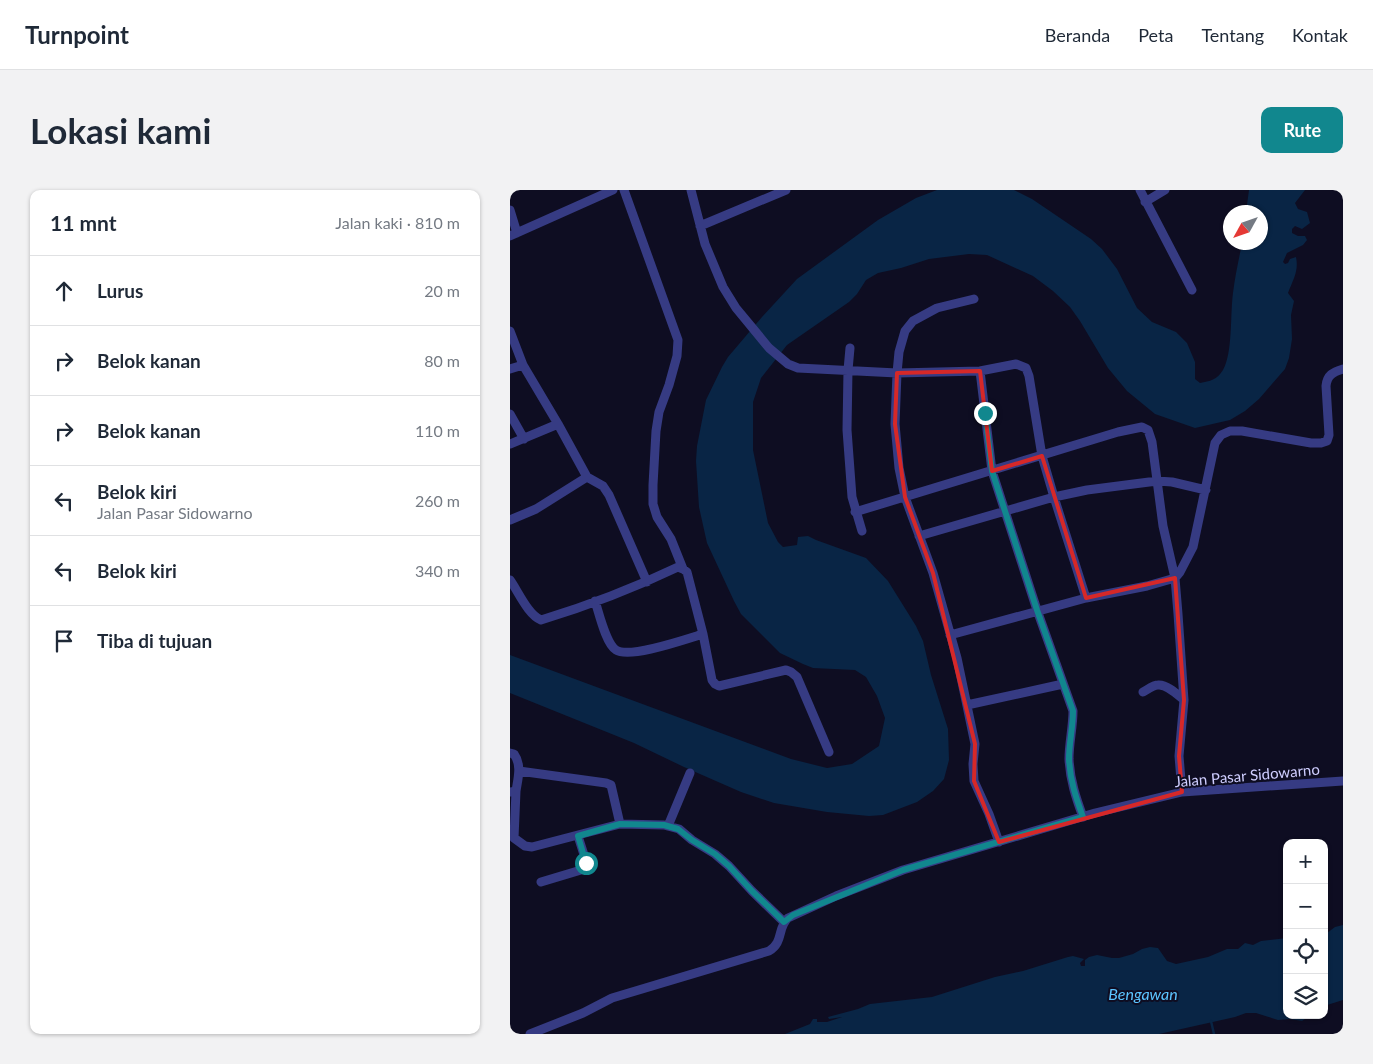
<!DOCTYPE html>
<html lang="id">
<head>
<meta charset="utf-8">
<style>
  :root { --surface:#fff; --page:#f2f2f3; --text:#1f2937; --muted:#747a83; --line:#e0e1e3; --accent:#11878e }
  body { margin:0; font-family:Lato,sans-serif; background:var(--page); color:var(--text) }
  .controls { position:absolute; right:15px; bottom:15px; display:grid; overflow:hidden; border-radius:10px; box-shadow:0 1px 4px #0004 }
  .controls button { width:45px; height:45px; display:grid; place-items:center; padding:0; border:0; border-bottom:1px solid var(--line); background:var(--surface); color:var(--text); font:25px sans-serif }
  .compass { position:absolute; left:713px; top:15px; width:45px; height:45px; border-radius:50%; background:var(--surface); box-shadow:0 1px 4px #0004; rotate:230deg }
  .stop { position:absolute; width:15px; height:15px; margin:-11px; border:4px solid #11878e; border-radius:50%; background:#fff }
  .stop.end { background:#11878e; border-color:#fff; box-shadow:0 1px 5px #0008 }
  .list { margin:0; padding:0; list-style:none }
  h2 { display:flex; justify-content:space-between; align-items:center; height:65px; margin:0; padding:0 20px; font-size:21px }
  h2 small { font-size:16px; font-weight:400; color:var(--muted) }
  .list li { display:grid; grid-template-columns:32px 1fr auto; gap:15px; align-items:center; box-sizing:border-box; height:70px; padding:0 20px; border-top:1px solid var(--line) }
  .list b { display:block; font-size:19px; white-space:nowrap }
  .list p { margin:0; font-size:16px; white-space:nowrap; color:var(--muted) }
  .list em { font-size:16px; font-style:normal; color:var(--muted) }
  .icon { flex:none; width:28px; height:28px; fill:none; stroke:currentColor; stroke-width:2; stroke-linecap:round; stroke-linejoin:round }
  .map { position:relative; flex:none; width:833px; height:844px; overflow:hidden; border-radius:10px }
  header { display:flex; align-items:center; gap:30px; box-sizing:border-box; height:70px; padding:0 25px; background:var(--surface); border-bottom:1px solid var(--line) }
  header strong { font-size:24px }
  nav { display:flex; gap:28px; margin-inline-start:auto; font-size:18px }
  .intro { display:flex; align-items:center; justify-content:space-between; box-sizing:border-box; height:120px; padding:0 30px }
  h1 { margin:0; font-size:35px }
  .button { padding:12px 22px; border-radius:10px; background:var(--accent); color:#fff; font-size:18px; font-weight:700 }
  main { display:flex; gap:30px; padding:0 30px }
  aside { flex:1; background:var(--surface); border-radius:10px; box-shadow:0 1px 4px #0004 }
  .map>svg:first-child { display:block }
  .water { fill:#092545 }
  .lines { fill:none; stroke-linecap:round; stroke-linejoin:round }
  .stream { stroke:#092545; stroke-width:2.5 }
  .minor { stroke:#363b83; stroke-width:9 }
  .route { stroke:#11878e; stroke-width:6 }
  .marked { fill:none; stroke:#d62828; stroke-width:4; stroke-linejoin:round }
  .labels { text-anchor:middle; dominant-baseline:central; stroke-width:4; stroke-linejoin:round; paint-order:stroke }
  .street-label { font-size:15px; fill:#cfceff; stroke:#0e0d22 }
  .water-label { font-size:16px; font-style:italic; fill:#5cc4ff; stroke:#0e0d22 }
</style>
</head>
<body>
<header>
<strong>Turnpoint</strong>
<nav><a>Beranda</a><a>Peta</a><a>Tentang</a><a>Kontak</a></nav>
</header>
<div class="intro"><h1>Lokasi kami</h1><a class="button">Rute</a></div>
<main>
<aside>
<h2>11 mnt<small>Jalan kaki · 810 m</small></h2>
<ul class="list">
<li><svg class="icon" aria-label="ahead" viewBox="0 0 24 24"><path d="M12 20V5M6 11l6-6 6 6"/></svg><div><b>Lurus</b></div><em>20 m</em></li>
<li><svg class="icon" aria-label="right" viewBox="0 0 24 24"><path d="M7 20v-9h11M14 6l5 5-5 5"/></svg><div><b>Belok kanan</b></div><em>80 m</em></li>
<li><svg class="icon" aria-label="right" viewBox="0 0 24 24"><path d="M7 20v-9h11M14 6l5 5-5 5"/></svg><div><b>Belok kanan</b></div><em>110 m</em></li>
<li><svg class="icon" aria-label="left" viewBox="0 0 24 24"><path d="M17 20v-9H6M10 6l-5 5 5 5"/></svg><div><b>Belok kiri</b><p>Jalan Pasar Sidowarno</p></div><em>260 m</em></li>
<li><svg class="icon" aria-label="left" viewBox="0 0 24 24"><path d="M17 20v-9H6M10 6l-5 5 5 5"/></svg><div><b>Belok kiri</b></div><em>340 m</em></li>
<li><svg class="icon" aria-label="arrive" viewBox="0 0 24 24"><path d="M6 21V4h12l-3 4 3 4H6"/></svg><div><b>Tiba di tujuan</b></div></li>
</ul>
</aside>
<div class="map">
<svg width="833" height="844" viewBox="0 0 833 844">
  <rect width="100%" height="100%" fill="#0e0d22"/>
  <path class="water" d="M427,0H504L522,9L581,49L592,59L607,79L627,118L642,132L666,142L677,153L685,172V189L690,193C700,191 707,190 713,180C723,162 720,125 723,103C725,86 729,69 732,53L751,52V22H736L739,0H795L785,13L788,19L797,22L800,33L792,39L785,36L782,39V43L788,46H795L797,50L793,55L777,63L773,72L775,74L778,73L780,69L786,67C789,81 783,90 778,103L784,111L781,125L782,149L779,168L775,179L749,209L735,221L720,230L685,238L645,224L617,201L598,178L570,131L560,117L543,101L523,86L477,65L459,64L419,69L391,78L368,83L356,90L347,104L339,112L277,155L251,188L243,212V260L258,333L268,352L273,357L287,355L288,347L298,346L306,350L356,368L378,391L406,436L413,451L421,485L438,539L439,570L434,589L423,601L407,612L373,625L359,626L317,622L264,613L231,602L174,577L124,553L0,503V465L281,569L317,578L342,574L369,556L375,528L367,506L356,487L345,480L303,478L293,474L270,463L231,424L224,411L197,353L189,317L186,271L187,256L196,210L212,177L218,167L252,127L287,89L368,30L406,8Z
    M833,735V810L814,816V743H817L825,737Z
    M777,748V825H806L798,827L792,831L780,829L768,830L746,823H736L725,827L649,844H275L300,834L303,829H307V832H317L332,827L319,829L318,827L348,819L360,814L422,807L485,787L513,781L558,767L563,766L574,769L570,773L571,776H575V770L579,767L587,765L602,768H609L623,764L632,759L640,757L648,758L657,771L666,774L698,767L717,759H728L735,753L743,755L751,751Z"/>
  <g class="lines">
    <path class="stream" d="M701,831L704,844"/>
    <path class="minor" d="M114,0L168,150L167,166L159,195L149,222L146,241L143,295V314L147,327L161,349L173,379
      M181,0L195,54L213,97L226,118L259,158L278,174L288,178L387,183L470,181L506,174L516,178L519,186L532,266L544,307L576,408
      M630,0L682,100
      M635,12L655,0
      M0,20L7,43
      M190,36L276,0
      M0,46L103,0
      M464,109L427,118L403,131L395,141L389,162L387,183L385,234L389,278L395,307L423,383L447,468L465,554L463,574L464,591L479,624L489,652
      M0,141L13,175L48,234L77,287L93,296L99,305L137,392
      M340,158L338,180L337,240L342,307L352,341
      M0,179L13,175
      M470,181L482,281L527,420L563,521C563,537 559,553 559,569C560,590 566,608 573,627
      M0,224L14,249
      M0,254L48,234
      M345,322L608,242L632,237L638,240L642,252L653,336L665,388L668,424L674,510L669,566L672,602
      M0,330L26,319L77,287
      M409,346L544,307L577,300L647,291L662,292L696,300
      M0,390C8,401 18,425 31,430C77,416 124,398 168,377L173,379L177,382L193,444L202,490L205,494L209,496L276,480L281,482L287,487L319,562
      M85,411C89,423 96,454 106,460C120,469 176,449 193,444
      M440,445L576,408L637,396L665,388L670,382L683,357L705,253L711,245L720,241H732L801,253H811L817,251L819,245L816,196C817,185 823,182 833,179
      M633,502C637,500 643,495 648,495C657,494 668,505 674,510
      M457,515L553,494
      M0,563L4,564C12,575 8,588 6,601
      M9,581L96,593L101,595L110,634
      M0,602L6,601L4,648L15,656L22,657L110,634L154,635L169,639L182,650L205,664L219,676L242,701L274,732
      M158,636L180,583
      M31,692L71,680L75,676V668L68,646
      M20,844L73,823L102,808L259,761C274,752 267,738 278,728L326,706L393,680L585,623L672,602L833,591"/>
  </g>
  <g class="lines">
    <path class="route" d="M76,673L68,646L110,634L154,635L168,639L182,650L205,664L219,676L242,701L274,732L283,725L393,680L573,627C566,608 560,590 559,569C559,553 563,537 563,521L527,420L482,281L475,223"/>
  </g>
  <path class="marked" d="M470,181L482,281L532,266L576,408L665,388L674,510L669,566L672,602L489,652L464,591L465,554L423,383L395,307L385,234L387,183Z"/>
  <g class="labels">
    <g class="street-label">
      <text transform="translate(737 585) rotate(-5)">Jalan Pasar Sidowarno</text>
    </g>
    <g class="water-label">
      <text x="633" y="803">Bengawan</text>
    </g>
  </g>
</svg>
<div class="controls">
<button>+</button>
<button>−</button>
<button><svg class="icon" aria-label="locate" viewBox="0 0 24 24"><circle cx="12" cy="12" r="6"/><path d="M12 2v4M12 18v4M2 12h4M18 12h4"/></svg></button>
<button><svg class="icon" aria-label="layers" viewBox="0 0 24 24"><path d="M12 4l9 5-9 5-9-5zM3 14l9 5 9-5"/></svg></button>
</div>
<svg class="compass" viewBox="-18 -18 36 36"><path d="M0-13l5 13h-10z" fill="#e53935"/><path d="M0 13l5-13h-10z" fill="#747a83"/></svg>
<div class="stop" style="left:76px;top:673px"></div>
<div class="stop end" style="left:475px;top:223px"></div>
</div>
</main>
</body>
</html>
